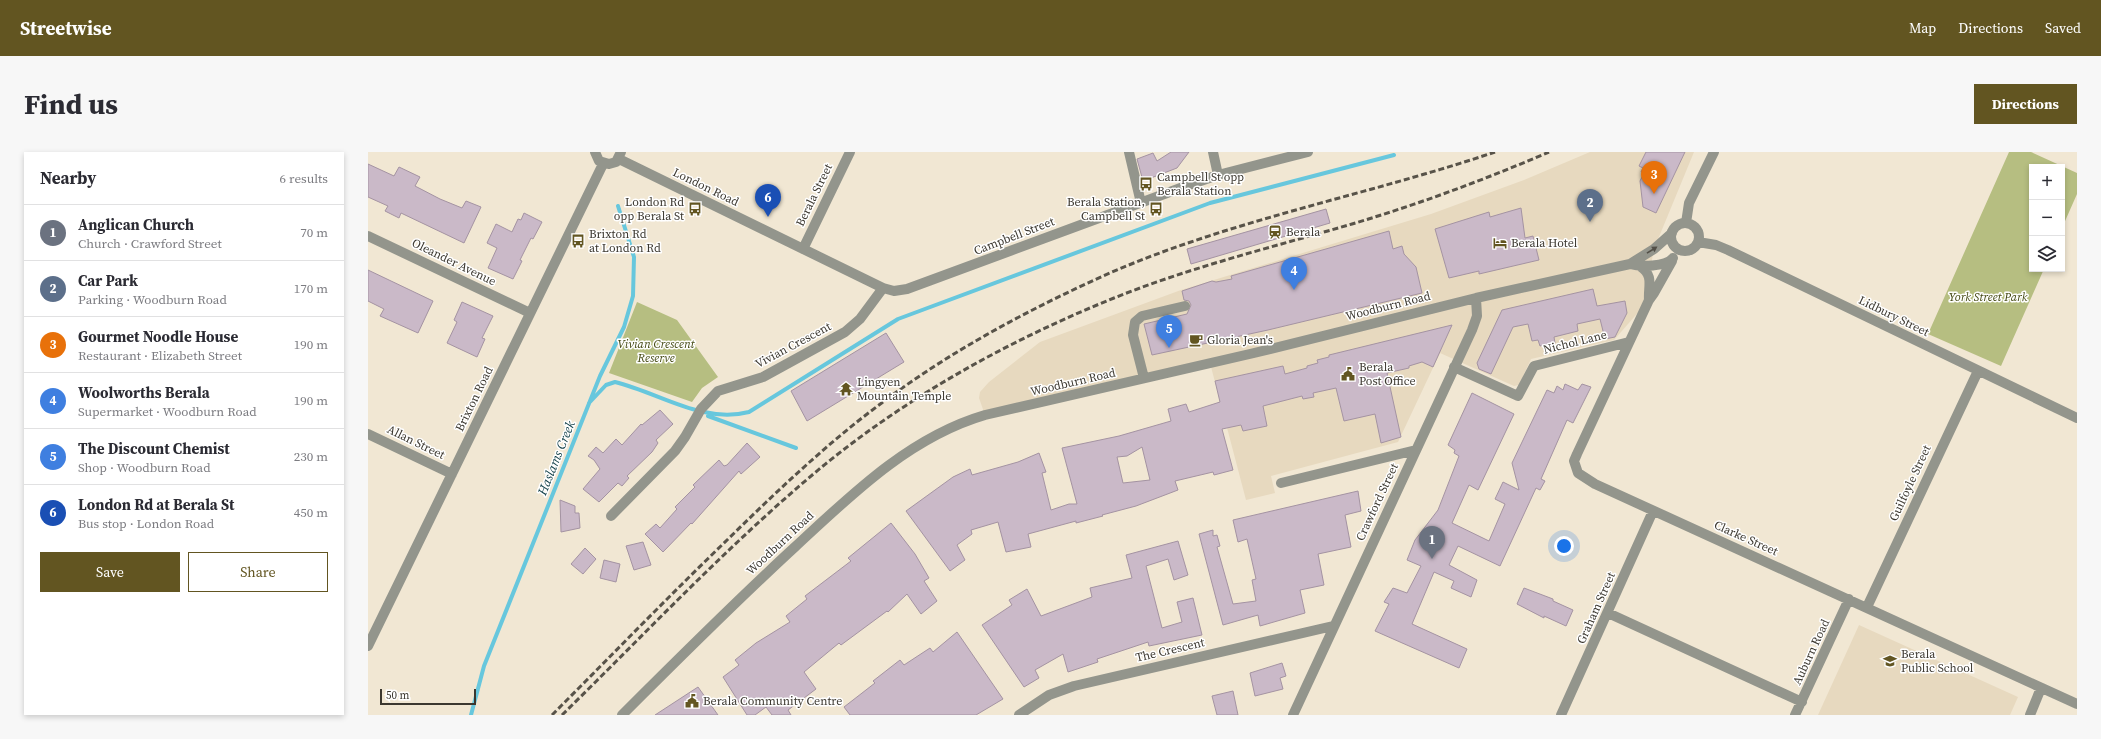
<!DOCTYPE html>
<html lang="en">
<head>
<meta charset="utf-8">
<style>
  :root { --surface:#fff; --page:#f7f7f7; --text:#2b2b33; --muted:#7c7c81; --line:#e1e1e2; --accent:#625521 }
  body { margin:0; font-family:"Source Serif 4",serif; background:var(--page); color:var(--text) }
  .controls { position:absolute; right:12px; top:12px; display:grid; overflow:hidden; border-radius:0px; box-shadow:0 2px 6px #0003 }
  .controls button { width:36px; height:36px; display:grid; place-items:center; padding:0; border:0; border-bottom:1px solid var(--line); background:var(--surface); color:var(--text); font:20px sans-serif }
  .scale { position:absolute; left:12px; bottom:10px; width:96px; box-sizing:border-box; padding-left:4px; border:2px solid #3c3830; border-top:0; font-size:11px; line-height:14px; white-space:nowrap; color:#3c3830; -webkit-text-stroke:3px #fff; paint-order:stroke }
  .you { position:absolute; left:1196px; top:394px; width:14px; height:14px; margin:-10px; border:3px solid #fff; border-radius:50%; background:#1a73e8; box-shadow:0 0 0 6px #1a73e833 }
  .badge { display:grid; place-items:center; width:26px; height:26px; border-radius:50%; background:var(--accent); color:#fff; font-size:13px; font-weight:700 }
  .pin { position:absolute; translate:-50% -33px; filter:drop-shadow(0 1px 2px #0008) }
  .pin::after { content:''; position:absolute; top:21px; width:14px; height:12px; background:inherit; clip-path:polygon(0 0,100% 0,50% 100%) }
  .list { margin:0; padding:0; list-style:none }
  h2 { display:flex; justify-content:space-between; align-items:center; height:52px; margin:0; padding:0 16px; font-size:17px }
  h2 small { font-size:13px; font-weight:400; color:var(--muted) }
  .list li { display:grid; grid-template-columns:26px 1fr auto; gap:12px; align-items:center; box-sizing:border-box; height:56px; padding:0 16px; border-top:1px solid var(--line) }
  .list b { display:block; font-size:15px; white-space:nowrap }
  .list p { margin:0; font-size:13px; white-space:nowrap; color:var(--muted) }
  .list em { font-size:13px; font-style:normal; color:var(--muted) }
  .actions { display:flex; gap:8px; padding:12px 16px }
  .actions a { flex:1; padding:9px 0; border:1px solid var(--accent); border-radius:0px; text-align:center; font-size:14px; color:var(--accent) }
  .actions .main { background:var(--accent); color:#fff }
  .icon { flex:none; width:22px; height:22px; fill:none; stroke:currentColor; stroke-width:2; stroke-linecap:round; stroke-linejoin:round }
  .map { position:relative; flex:none; width:1709px; height:563px; overflow:hidden; border-radius:0px }
  header { display:flex; align-items:center; gap:24px; box-sizing:border-box; height:56px; padding:0 20px; background:var(--accent); color:#fff }
  header strong { font-size:19px }
  nav { display:flex; gap:22px; margin-inline-start:auto; font-size:14px }
  .intro { display:flex; align-items:center; justify-content:space-between; box-sizing:border-box; height:96px; padding:0 24px }
  h1 { margin:0; font-size:28px }
  .button { padding:10px 18px; border-radius:0px; background:var(--accent); color:#fff; font-size:14px; font-weight:700 }
  main { display:flex; gap:24px; padding:0 24px }
  aside { flex:1; background:var(--surface); border-radius:0px; box-shadow:0 2px 6px #0003 }
  .map>svg:first-child { display:block }
  .built { fill:#e7d9bf }
  .green { fill:#b6be81 }
  .lines { fill:none; stroke-linecap:round; stroke-linejoin:round }
  .stream { stroke:#67c7dd; stroke-width:4 }
  .building { fill:#cab9c8; stroke:#a493a2; fill-rule:evenodd }
  .minor { stroke:#93958c; stroke-width:10 }
  .rail { stroke:#585349; stroke-width:3; stroke-dasharray:6 3; stroke-linecap:butt }
  .oneway { fill:#524f47 }
  .labels { text-anchor:middle; dominant-baseline:central; stroke-width:3; stroke-linejoin:round; paint-order:stroke }
  .poi-label { font-size:12px; fill:#3c3830; stroke:#fff; text-anchor:start }
  .street-label { font-size:12px; fill:#3c3830; stroke:#fff }
  .park-label { font-size:12px; font-style:italic; fill:#424710; stroke:#fff }
  .water-label { font-size:13px; font-style:italic; fill:#0f3d46; stroke:#fff }
</style>
</head>
<body>
<header>
<strong>Streetwise</strong>
<nav><a>Map</a><a>Directions</a><a>Saved</a></nav>
</header>
<div class="intro"><h1>Find us</h1><a class="button">Directions</a></div>
<main>
<aside>
<h2>Nearby<small>6 results</small></h2>
<ul class="list">
<li><span class="badge" style="background:#6b7280">1</span><div><b>Anglican Church</b><p>Church · Crawford Street</p></div><em>70 m</em></li>
<li><span class="badge" style="background:#5c6f8a">2</span><div><b>Car Park</b><p>Parking · Woodburn Road</p></div><em>170 m</em></li>
<li><span class="badge" style="background:#e8710a">3</span><div><b>Gourmet Noodle House</b><p>Restaurant · Elizabeth Street</p></div><em>190 m</em></li>
<li><span class="badge" style="background:#3f7fe0">4</span><div><b>Woolworths Berala</b><p>Supermarket · Woodburn Road</p></div><em>190 m</em></li>
<li><span class="badge" style="background:#3f7fe0">5</span><div><b>The Discount Chemist</b><p>Shop · Woodburn Road</p></div><em>230 m</em></li>
<li><span class="badge" style="background:#1a4fb4">6</span><div><b>London Rd at Berala St</b><p>Bus stop · London Road</p></div><em>450 m</em></li>
</ul>
<div class="actions"><a class="main">Save</a><a>Share</a></div>
</aside>
<div class="map">
<svg width="1709" height="563" viewBox="0 0 1709 563">
  <rect width="100%" height="100%" fill="#f1e7d3"/>
  <path class="built" d="M1222,0H1326L1286,97L1281,124V148L1246,188L1163,207L1151,233L1146,234L1072,201L1030,290L903,324L907,341L878,348L842,211L617,263L611,246L612,240L621,230L672,190L813,138L1063,62L1156,28Z
    M1491,473L1650,545L1642,563H1450Z"/>
  <path class="green" d="M1641,0H1663L1709,21V42L1694,76V15H1664V117H1676L1633,214L1560,182Z
    M269,150L309,168L350,225L334,236L324,250L241,221Z"/>
  <g class="lines">
    <path class="stream" d="M221,251L238,233L247,230C292,241 334,272 381,260L530,167L842,51L1026,3
      M340,264L428,296
      M103,563L116,514L232,224L256,175L265,144L266,105L250,54"/>
  </g>
  <path class="building" d="M803,0H821L809,16L775,29L769,7L785,1L789,9Z
    M1278,0H1317L1288,61L1275,55L1272,29L1276,21L1273,20L1275,16L1271,14Z
    M0,12L26,24L31,15L52,25L47,34L72,47L94,56L98,49L113,55L96,91L33,61L31,66L17,59L20,54L0,45Z
    M1153,56L1157,86L1165,84L1171,108L1111,122V119L1081,126L1067,77L1121,60L1122,65Z
    M958,57L962,71L823,112L819,97Z
    M156,61L174,70L165,87L163,86L152,108L154,109L145,127L120,116L129,96L119,91L128,72L144,80L150,67L153,68Z
    M1021,79L1025,97L1034,94L1036,102L1048,115L1054,141L900,178L784,203L776,172L819,162L823,153L821,149L816,148L814,139L844,129L848,130L864,127L863,124Z
    M0,118L65,149L50,181L12,164L16,157L0,149Z
    M1225,137L1229,154L1257,149L1259,161L1247,185L1237,187L1232,167L1209,172L1210,179L1186,185L1187,191L1172,194L1170,188L1164,189L1160,172L1145,175L1123,222L1111,217L1109,211L1134,158Z
    M94,150L125,164L114,186L117,187L109,205L79,191L89,170L86,168Z
    M1084,173L1065,215L1054,210L1041,214V216L1019,221L1033,285L1013,291L1007,262L976,269L968,236L945,241L946,245L935,247L934,244L895,254L899,274L875,279L873,273L854,277L865,318L846,323L845,320L807,329L810,338L768,354L734,363L735,364L708,371V369L660,382L663,395L638,400L630,370L603,378L604,382L589,393L597,408L582,419L538,359L585,325L602,317L604,323L650,310L671,301L678,320L674,321L683,358L701,352H709L694,296L751,284L803,269L800,257L818,252L821,260L852,250L847,229L915,214L917,222L939,216V214L950,211L949,208L961,205V203ZM774,295L782,328L755,331L749,305L759,304Z
    M518,181L536,210L439,269L423,239Z
    M1197,232L1210,238L1214,232L1223,235L1205,271L1199,268L1173,327L1177,329L1172,338L1168,336L1132,414L1090,394L1081,413L1109,428L1103,445L1083,436L1086,429L1066,420L1044,472L1099,497L1091,516L1007,479L1021,452L1016,450L1025,436L1039,441L1053,414L1039,408L1047,388L1070,358L1091,304L1086,301L1087,298L1080,293L1104,241L1146,262L1110,338L1101,333L1084,371L1121,389L1137,352L1127,347L1135,330L1151,338L1144,311L1179,238L1186,241L1189,234L1195,238Z
    M292,258L305,272L288,288L290,291L284,300L259,324L261,326L254,334L250,331L231,350L215,337L232,317L226,308L220,304L228,295L235,301L248,287L254,293L273,272L274,273Z
    M379,291L392,305L373,322L371,319L324,372L323,371L295,400L277,382L288,372L292,376L309,357L307,355L327,335L325,333L351,308L356,314L359,313Z
    M990,339L993,359L977,363L983,395L950,402L956,433L932,438L937,461L892,474L890,463L855,473L831,382L845,378V384L849,383L852,394L849,395L865,452L888,449L884,428L888,427L879,387L870,390L865,368Z
    M192,348L207,354V361H211L212,376L193,380Z
    M523,371L547,402L561,426L556,429L569,449L553,462L539,442L520,460L519,459L473,493L471,491L436,520L448,537L420,558L423,563H404L398,555L387,563H379L355,525L371,513L367,508L388,491L422,470L418,464L439,447L437,444L483,409L480,406Z
    M810,389L820,423L806,428L800,407L778,414L794,476L814,470L809,450L825,446L834,483L781,494L780,490L729,507L730,510L700,520L695,502L667,518L671,526L656,535L614,473L644,453L641,448L659,437L673,464L724,445L722,436L764,426L758,403Z
    M275,390L283,413L266,418L258,394Z
    M217,396L228,407L215,422L203,412Z
    M236,408L252,412L248,430L232,426Z
    M1156,436L1185,447V449L1205,458L1198,474L1176,464V466L1149,452Z
    M589,480L635,547L608,563H482L476,555L507,531L505,529L532,508L536,513L562,496L565,500Z
    M914,511L918,524L912,526L915,537L887,544L882,521Z
    M330,535L350,563H287Z
    M865,539L870,563H849L844,544Z"/>
  <g class="lines">
    <path class="minor" d="M227,0L231,9L241,12L248,10L253,0
      M761,0L773,51
      M845,0L850,23
      M251,7L515,136L526,139L539,137L818,34L850,23L940,0
      M1303 85a14 14 0 1 1 28 0a14 14 0 1 1-28 0Z
      M1318,71L1321,51L1346,0
      M0,84L162,161
      M1330,90L1348,93L1360,98L1709,266
      M435,97L482,0
      M1304,109L1286,141L1281,148L1209,302L1206,309L1210,321L1227,332L1709,552
      M1262,112C1272,115 1298,115 1305,106
      M1273,115C1286,124 1280,134 1281,148
      M1086,215L1150,244L1166,214L1261,190
      M776,226L765,183L767,170L774,164L817,154
      M0,282L84,322
      M913,331L1048,298
      M243,364L307,299L317,285L333,257L350,239L395,225L477,180L492,167L515,136
      M1499,455L1610,219
      M1240,461L1434,550
      M0,494L235,12
      M254,563C311,506 368,449 428,394C484,342 542,285 617,263L886,201L1108,146L1262,112L1286,97L1304,81
      M651,563L681,543L706,534L965,474
      M925,563L1104,178L1109,164L1108,146
      M1193,563L1285,359
      M1427,563L1481,447
      M1662,563L1673,536"/>
    <path class="rail" d="M184,563C241,506 297,448 355,392C406,342 458,292 515,250C583,199 658,159 735,124C861,68 997,44 1127,0
      M194,563C280,479 362,391 455,314C542,243 642,188 746,146C823,115 905,95 984,72C1051,52 1116,28 1181,0"/>
  </g>
  <defs><path id="oneway-solid" d="M-6-.8H1V-3.2L6.5 0L1 3.2V.8H-6Z"/></defs>
  <use class="oneway" href="#oneway-solid" transform="translate(1284 98) rotate(-32)"/>
  <defs>
    <g id="bus-bare" transform="scale(1.08)"><path d="M-5-6H5V4H4V6H2V4H-2V6H-4V4H-5ZM-3.5-4V0h7V-4ZM-3.5 1.2v1.5H-2V1.2ZM2 1.2v1.5H3.5V1.2Z" fill="#625521" stroke="#fff" stroke-width="2.5" paint-order="stroke"/></g>
    <g id="station-bare" transform="scale(1.08)"><path d="M-3-6H3Q5-6 5-4V2Q5 4 3 4L4.5 6H3L1.5 4h-3L-3 6H-4.5L-3 4Q-5 4-5 2V-4Q-5-6-3-6ZM-3.5-4v3h7v-3ZM-3.5 1v1.5H-2V1ZM2 1v1.5H3.5V1Z" fill="#625521" stroke="#fff" stroke-width="2.5" paint-order="stroke"/></g>
    <g id="hotel-bare" transform="scale(1.08)"><path d="M-6-4.5h1.5V1H6V5H4.5V3h-9V5H-6ZM-4 0a1.8 1.8 0 1 1 3.6 0ZM.5 0V-2.5h3Q6-2.5 6 0Z" fill="#625521" stroke="#fff" stroke-width="2.5" paint-order="stroke"/></g>
    <g id="cafe-bare" transform="scale(1.08)"><path d="M-5.5-4.5H6V0H3Q3 3.5 0 3.5H-2.5Q-5.5 3.5-5.5 0ZM3-3.2v2h1.7v-2ZM-6 4.5H4V6H-6Z" fill="#625521" stroke="#fff" stroke-width="2.5" paint-order="stroke"/></g>
    <g id="civic-bare" transform="scale(1.08)"><path d="M-.6-6.5H3V-4.5H.6V-3L4-1V1h2V6H-6V1h2V-1L-.6-3ZM-1.2 2.5V6h2.4V2.5Z" fill="#625521" stroke="#fff" stroke-width="2.5" paint-order="stroke"/></g>
    <g id="temple-bare" transform="scale(1.08)"><path d="M0-6L5-2H3V0L6.5 2.5H4V6H1.5V3h-3V6H-4V2.5H-6.5L-3 0V-2H-5Z" fill="#625521" stroke="#fff" stroke-width="2.5" paint-order="stroke"/></g>
    <g id="school-bare" transform="scale(1.08)"><path d="M0-5L7-2L0 1L-7-2ZM-4 1L0 2.5L4 1V4Q0 6-4 4Z" fill="#625521" stroke="#fff" stroke-width="2.5" paint-order="stroke"/></g>
  </defs>
  <g fill-rule="evenodd">
    <use href="#bus-bare" x="778" y="32"/>
    <use href="#bus-bare" x="327" y="57"/>
    <use href="#bus-bare" x="788" y="57"/>
    <use href="#station-bare" x="907" y="80"/>
    <use href="#bus-bare" x="210" y="89"/>
    <use href="#hotel-bare" x="1132" y="91"/>
    <use href="#cafe-bare" x="828" y="188"/>
    <use href="#civic-bare" x="980" y="222"/>
    <use href="#temple-bare" x="478" y="237"/>
    <use href="#school-bare" x="1522" y="509"/>
    <use href="#civic-bare" x="324" y="549"/>
  </g>
  <g class="labels">
    <g class="poi-label">
      <text x="789" y="25">Campbell St opp<tspan x="789" dy="14">Berala Station</tspan></text>
      <text x="316" y="50" text-anchor="end">London Rd<tspan x="316" dy="14">opp Berala St</tspan></text>
      <text x="777" y="50" text-anchor="end">Berala Station,<tspan x="777" dy="14">Campbell St</tspan></text>
      <text x="918" y="80">Berala</text>
      <text x="221" y="82">Brixton Rd<tspan x="221" dy="14">at London Rd</tspan></text>
      <text x="1143" y="91">Berala Hotel</text>
      <text x="839" y="188">Gloria Jean's</text>
      <text x="991" y="215">Berala<tspan x="991" dy="14">Post Office</tspan></text>
      <text x="489" y="230">Lingyen<tspan x="489" dy="14">Mountain Temple</tspan></text>
      <text x="1533" y="502">Berala<tspan x="1533" dy="14">Public School</tspan></text>
      <text x="335" y="549">Berala Community Centre</text>
    </g>
    <g class="street-label">
      <text transform="translate(338 35) rotate(26)">London Road</text>
      <text transform="translate(446 43) rotate(-64)">Berala Street</text>
      <text transform="translate(646 84) rotate(-21)">Campbell Street</text>
      <text transform="translate(86 110) rotate(26)">Oleander Avenue</text>
      <text transform="translate(1020 154) rotate(-14)">Woodburn Road</text>
      <text transform="translate(1526 164) rotate(26)">Lidbury Street</text>
      <text transform="translate(1207 190) rotate(-14)">Nichol Lane</text>
      <text transform="translate(425 193) rotate(-28)">Vivian Crescent</text>
      <text transform="translate(705 230) rotate(-13)">Woodburn Road</text>
      <text transform="translate(106 247) rotate(-64)">Brixton Road</text>
      <text transform="translate(48 290) rotate(26)">Allan Street</text>
      <text transform="translate(1542 331) rotate(-65)">Guilfoyle Street</text>
      <text transform="translate(1009 350) rotate(-65)">Crawford Street</text>
      <text transform="translate(1378 386) rotate(24)">Clarke Street</text>
      <text transform="translate(412 391) rotate(-43)">Woodburn Road</text>
      <text transform="translate(1228 456) rotate(-66)">Graham Street</text>
      <text transform="translate(802 498) rotate(-13)">The Crescent</text>
      <text transform="translate(1443 500) rotate(-65)">Auburn Road</text>
    </g>
    <g class="park-label">
      <text x="1620" y="145">York Street Park</text>
      <text x="288" y="192">Vivian Crescent<tspan x="288" dy="14">Reserve</tspan></text>
    </g>
    <g class="water-label">
      <text transform="translate(188 306) rotate(-68)">Haslams Creek</text>
    </g>
  </g>
</svg>
<div class="controls">
<button>+</button>
<button>−</button>
<button><svg class="icon" aria-label="layers" viewBox="0 0 24 24"><path d="M12 4l9 5-9 5-9-5zM3 14l9 5 9-5"/></svg></button>
</div>
<div class="scale">50 m</div>
<div class="you"></div>
<div class="pin badge" style="left:1064px;top:407px;background:#6b7280">1</div>
<div class="pin badge" style="left:1222px;top:70px;background:#5c6f8a">2</div>
<div class="pin badge" style="left:1286px;top:42px;background:#e8710a">3</div>
<div class="pin badge" style="left:926px;top:138px;background:#3f7fe0">4</div>
<div class="pin badge" style="left:801px;top:196px;background:#3f7fe0">5</div>
<div class="pin badge" style="left:400px;top:65px;background:#1a4fb4">6</div>
</div>
</main>
</body>
</html>
